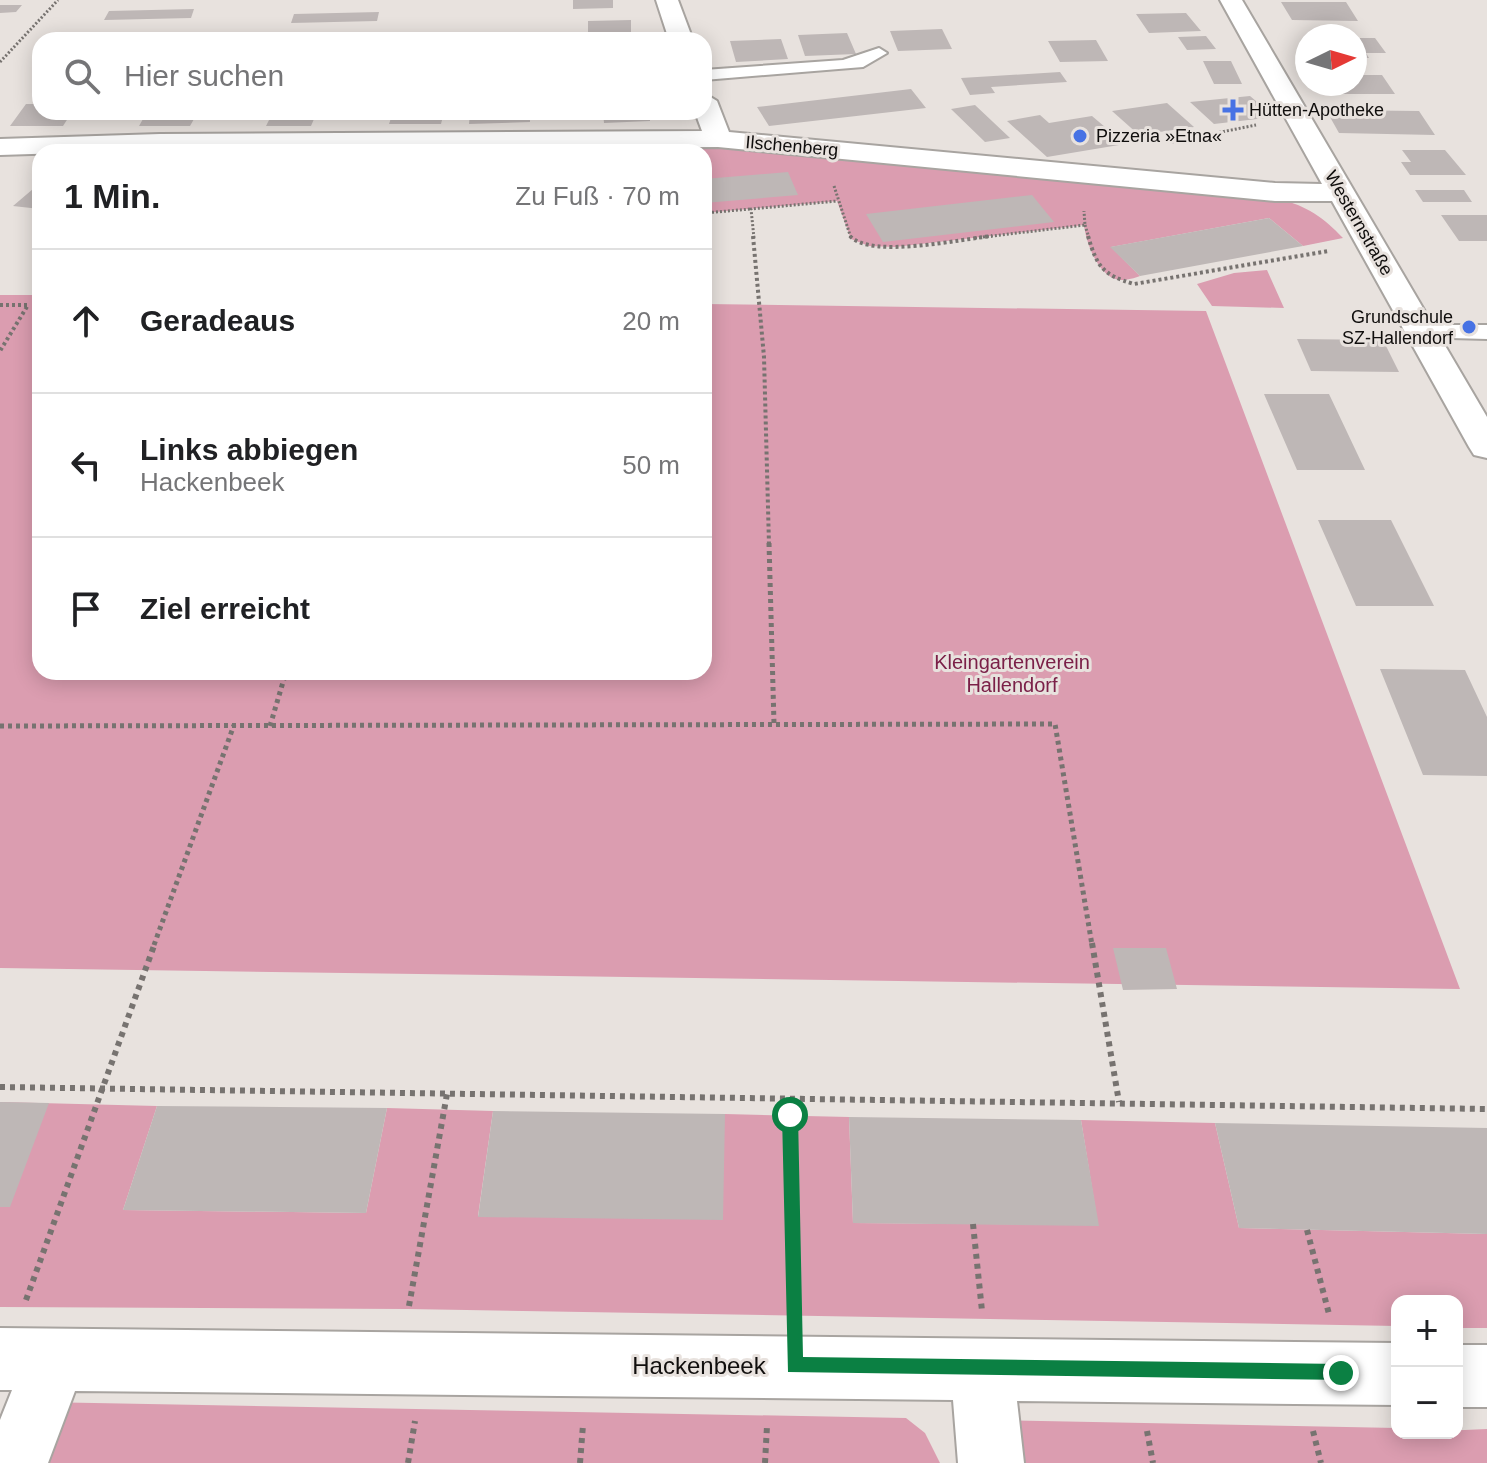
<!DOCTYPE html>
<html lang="de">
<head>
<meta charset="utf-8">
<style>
  :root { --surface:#fff; --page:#f6f6f6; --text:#202124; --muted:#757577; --line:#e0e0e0 }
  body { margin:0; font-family:Helvetica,sans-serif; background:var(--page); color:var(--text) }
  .controls { position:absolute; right:24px; bottom:24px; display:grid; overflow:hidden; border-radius:16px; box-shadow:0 4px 20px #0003 }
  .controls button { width:72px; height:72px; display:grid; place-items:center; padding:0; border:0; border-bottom:2px solid var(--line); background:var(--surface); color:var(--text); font:40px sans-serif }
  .compass { position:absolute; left:1295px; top:24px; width:72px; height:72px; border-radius:50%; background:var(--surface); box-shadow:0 4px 20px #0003; rotate:85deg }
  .stop { position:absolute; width:24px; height:24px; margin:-18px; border:6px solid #0b8043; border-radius:50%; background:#fff }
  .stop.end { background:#0b8043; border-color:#fff; box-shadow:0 2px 8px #0008 }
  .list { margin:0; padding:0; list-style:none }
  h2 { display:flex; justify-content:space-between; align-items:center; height:104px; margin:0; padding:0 32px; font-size:34px }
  h2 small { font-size:26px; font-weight:400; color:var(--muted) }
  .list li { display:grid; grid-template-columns:52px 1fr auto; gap:24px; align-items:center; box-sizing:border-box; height:144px; padding:0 32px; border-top:2px solid var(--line) }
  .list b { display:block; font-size:30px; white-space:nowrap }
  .list p { margin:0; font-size:26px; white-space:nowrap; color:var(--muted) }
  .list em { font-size:26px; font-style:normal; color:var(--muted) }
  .icon { flex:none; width:44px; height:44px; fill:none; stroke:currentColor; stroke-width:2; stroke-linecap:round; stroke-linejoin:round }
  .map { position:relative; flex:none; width:1487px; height:1463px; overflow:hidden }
  .search { position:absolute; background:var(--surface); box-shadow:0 4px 20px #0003; left:32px; top:32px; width:680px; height:88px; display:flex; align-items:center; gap:20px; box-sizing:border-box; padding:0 28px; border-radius:24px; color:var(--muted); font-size:30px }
  .panel { position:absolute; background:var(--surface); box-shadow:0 4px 20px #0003; left:32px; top:144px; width:680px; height:536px; border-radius:24px }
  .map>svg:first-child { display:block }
  .green { fill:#db9db0 }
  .building { fill:#beb7b6 }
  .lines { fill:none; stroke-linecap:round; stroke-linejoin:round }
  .lane-casing { stroke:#a8a4a0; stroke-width:4 }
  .street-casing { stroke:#a8a4a0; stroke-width:4 }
  .path-far3 { stroke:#777370; stroke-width:3; stroke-dasharray:2 2; stroke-linecap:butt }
  .path-far2 { stroke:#777370; stroke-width:4; stroke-dasharray:3 3; stroke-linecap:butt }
  .path-far1 { stroke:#777370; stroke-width:5; stroke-dasharray:4 4; stroke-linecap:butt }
  .path { stroke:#777370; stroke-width:6; stroke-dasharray:5 5; stroke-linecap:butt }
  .lane { fill:#fff; fill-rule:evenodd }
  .street { fill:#fff; fill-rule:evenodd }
  .route { fill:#0b8043 }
  .poi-dot { fill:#4772e4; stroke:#e8e2de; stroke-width:3 }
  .labels { text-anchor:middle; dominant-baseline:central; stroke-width:6; stroke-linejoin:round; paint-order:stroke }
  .far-poi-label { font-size:18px; fill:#100e0d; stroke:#e8e2de; text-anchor:start }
  .far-street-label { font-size:18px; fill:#100e0d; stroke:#e8e2de }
  .park-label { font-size:20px; fill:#7b2048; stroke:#e8e2de }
  .near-street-label { font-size:24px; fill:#100e0d; stroke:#e8e2de }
</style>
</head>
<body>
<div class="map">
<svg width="1487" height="1463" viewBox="0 0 1487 1463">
  <rect width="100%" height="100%" fill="#e8e2de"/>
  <path class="green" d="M716,148L1279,199C1307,206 1323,217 1343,238L1303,246L1269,218L1111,247L1140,276C1135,278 1127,280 1121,280C1099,279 1086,243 1084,225L895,247L869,246L851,239L837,201L704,213V152H591V149Z
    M1267,270L1284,308L1212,306L1197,284L1234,273Z
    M0,295H40V672H704V304L1206,311L1460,989L0,968Z
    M0,1102L157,1106L123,1210L366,1213L387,1108L493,1111L478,1216L725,1114L849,1117L853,1223L1098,1225L1081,1120L1215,1123L1239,1228L1487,1234V1328H1457V1301H1397V1326L408,1309L0,1307Z
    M40,1402L906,1418L925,1433L940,1463H15Z
    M988,1420L1397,1428V1433L1487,1429V1463H991Z"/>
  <path class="building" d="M573,0H613V8L573,9Z
    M1281,2H1346L1358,21L1292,20Z
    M0,5H22L16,12L0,13Z
    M194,9L191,18L104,20L109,11Z
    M379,12L377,21L291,23L294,14Z
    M1186,13L1201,31L1149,33L1136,14Z
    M631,20V40H588V21Z
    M942,29L952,49L898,51L890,31Z
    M847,33L856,54L805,56L798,35Z
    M1206,36L1216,49L1187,50L1178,37Z
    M1355,38H1375L1386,53H1366L1369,58H1355Z
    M781,39L788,59L736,62L730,41Z
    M1096,40L1108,61L1060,62L1048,41Z
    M1203,61H1231L1242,84H1214Z
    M1060,72L1067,82L991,87L995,93L970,95L961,78Z
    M1355,75H1382L1395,94H1337L1331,84H1355Z
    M911,89L926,108L769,126L757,107Z
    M1250,96L1275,117L1214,124L1190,102Z
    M1167,103L1194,127L1139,135L1112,111Z
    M26,104H40V112H72L63,126H10Z
    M975,105L1010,138L985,142L951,109Z
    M1326,110L1419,111L1435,135L1339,133Z
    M147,112H198L190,126H139Z
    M273,112H317L311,126H266Z
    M393,112H444L441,124H389Z
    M470,112H530V122L469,124Z
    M603,112H650V121L604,123Z
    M1040,115L1049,123L1092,116L1125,144L1047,157L1007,121Z
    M1402,150H1445L1466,175H1410L1401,162H1411Z
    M788,172L798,195L704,203V179Z
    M40,183V209L13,206Z
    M1415,190H1464L1472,202H1423Z
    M1032,195L1054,222L883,242L866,214Z
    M1441,215H1487V241H1459Z
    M1269,218L1303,246L1140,276L1110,247Z
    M1297,339L1383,340L1399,372L1311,371Z
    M1264,394H1329L1365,470H1297Z
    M1318,520H1391L1434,606H1356Z
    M1380,669L1465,670L1487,717V776L1423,775Z
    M1113,948H1166L1177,989L1123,990Z
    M0,1102L49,1103L10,1207H0Z
    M157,1106L387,1108L366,1213L123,1210Z
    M493,1111L725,1114L723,1220L478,1217Z
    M849,1117L1081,1120L1099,1226L853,1223Z
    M1215,1123L1487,1128V1234L1239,1228Z"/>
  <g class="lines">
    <g class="lane-casing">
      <path id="lane" d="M879,48L887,53L863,67L704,80V70L843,60Z
        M1422,325H1487V339L1414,337L1411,332L1414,327Z"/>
    </g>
    <g class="street-casing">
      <path id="street" d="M656,0H678L693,40H669Z
        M1220,0H1242L1487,417V458L1474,455L1469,447L1332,201H1275L718,147L160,150L0,155V139L160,134L702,131L695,112H704V93L717,101L729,132L1275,183L1322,184Z
        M0,1328L1397,1343V1405L1017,1401L1024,1463H958L953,1400L75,1391L48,1463H0V1420L12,1390H0Z
        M1457,1345H1487V1407H1457Z"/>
    </g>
    <path class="path-far3" d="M0,62L58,0
      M1172,142L1256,125
      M834,186L851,238
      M704,213L751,209
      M1085,225L1089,238
      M754,238L751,209L837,201
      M975,238L1085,225L1084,211"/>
    <path class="path-far2" d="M753,236L764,357L769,545
      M850,236C871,259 961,239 992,236
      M1088,236C1097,267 1103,275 1134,284L1329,251
      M0,305H28L0,351"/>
    <path class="path-far1" d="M769,543L774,724
      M0,726L1055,724L1092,945
      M270,726L286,672
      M154,945L234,725"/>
    <path class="path" d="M1092,943L1119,1102
      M0,1087L1487,1109
      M790,1099L791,1309
      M973,1224L982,1311
      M1307,1230L1329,1314
      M26,1300L155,943
      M409,1306L447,1094
      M1147,1431L1153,1463
      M1313,1431L1321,1463
      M408,1463L415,1421
      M580,1463L583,1425
      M765,1463L767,1426"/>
    <use href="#lane" class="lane"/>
    <use href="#street" class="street"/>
  </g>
  <path class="route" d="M790,1108L798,1115L803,1357L1341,1364L1348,1367V1380L788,1372L782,1115Z"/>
  <g class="poi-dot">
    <path d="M1229 98h8v8h8v8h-8v8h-8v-8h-8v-8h8z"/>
    <circle cx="1080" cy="136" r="8"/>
    <circle cx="1469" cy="327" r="8"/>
  </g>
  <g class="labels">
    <g class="far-poi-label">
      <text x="1249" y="110">Hütten-Apotheke</text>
      <text x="1096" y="136">Pizzeria »Etna«</text>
      <text x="1453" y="317" text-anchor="end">Grundschule<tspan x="1453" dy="21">SZ-Hallendorf</tspan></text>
    </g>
    <g class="far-street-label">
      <text transform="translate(792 146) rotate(5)">Ilschenberg</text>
      <text transform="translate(1359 223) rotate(60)">Westernstraße</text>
    </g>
    <g class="park-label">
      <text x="1012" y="662">Kleingartenverein<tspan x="1012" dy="23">Hallendorf</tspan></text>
    </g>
    <g class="near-street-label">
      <text x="699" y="1365">Hackenbeek</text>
    </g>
  </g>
</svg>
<div class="controls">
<button>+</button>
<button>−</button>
</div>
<svg class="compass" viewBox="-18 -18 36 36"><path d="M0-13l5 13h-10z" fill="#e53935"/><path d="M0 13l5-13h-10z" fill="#757577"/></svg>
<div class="stop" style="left:790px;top:1115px"></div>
<div class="stop end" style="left:1341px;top:1373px"></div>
<div class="search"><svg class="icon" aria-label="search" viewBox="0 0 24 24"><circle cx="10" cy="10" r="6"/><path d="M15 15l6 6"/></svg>Hier suchen</div>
<section class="panel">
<h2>1 Min.<small>Zu Fuß · 70 m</small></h2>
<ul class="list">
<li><svg class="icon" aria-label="ahead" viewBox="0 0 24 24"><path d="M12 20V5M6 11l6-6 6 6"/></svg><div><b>Geradeaus</b></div><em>20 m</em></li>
<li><svg class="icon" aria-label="left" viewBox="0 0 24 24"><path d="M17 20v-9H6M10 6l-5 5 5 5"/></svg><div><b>Links abbiegen</b><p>Hackenbeek</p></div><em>50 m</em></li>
<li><svg class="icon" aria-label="arrive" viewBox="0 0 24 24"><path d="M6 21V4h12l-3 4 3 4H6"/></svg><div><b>Ziel erreicht</b></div></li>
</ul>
</section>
</div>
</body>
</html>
